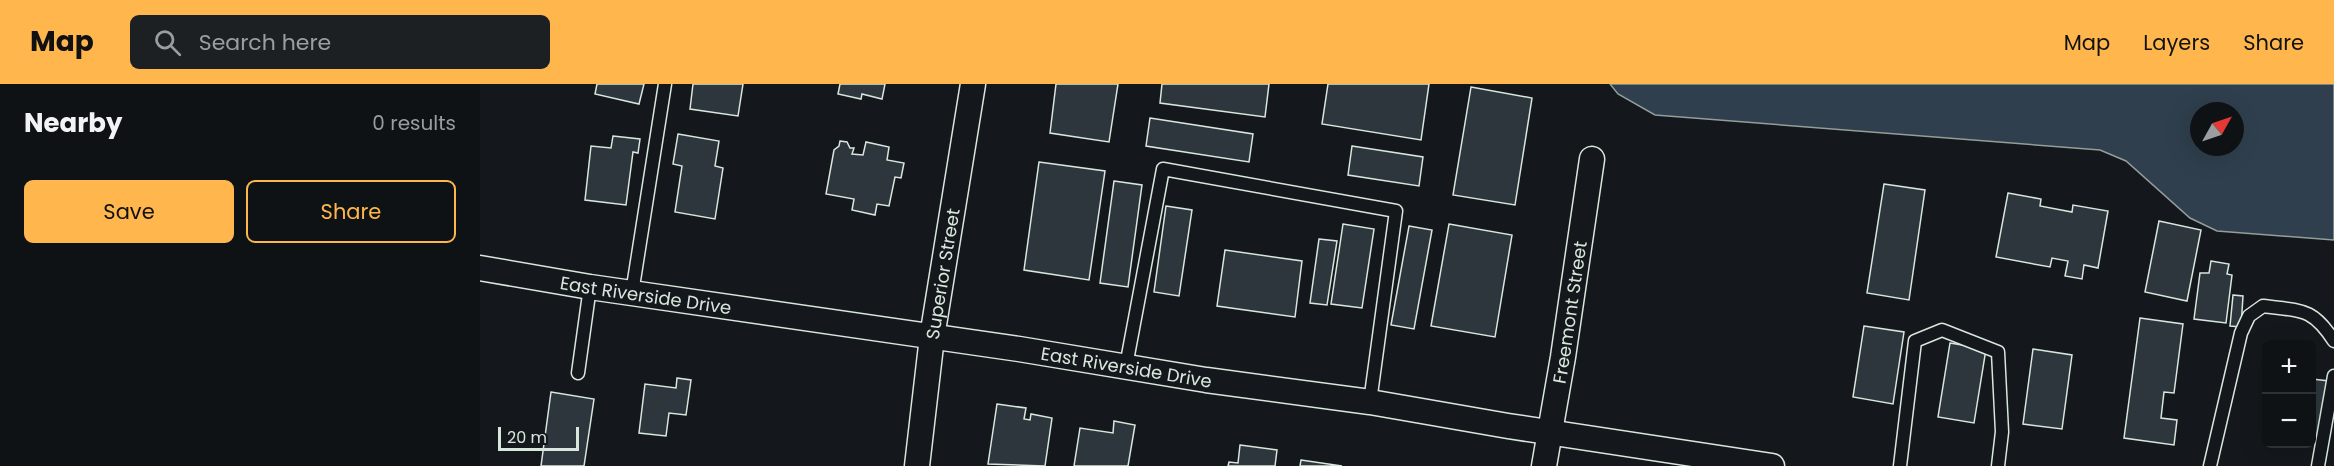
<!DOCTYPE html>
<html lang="en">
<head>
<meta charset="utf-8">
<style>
  :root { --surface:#0f1215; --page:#1d2022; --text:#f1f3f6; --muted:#9b9ea0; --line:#2f3234; --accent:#ffb74d }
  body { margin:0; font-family:Poppins,sans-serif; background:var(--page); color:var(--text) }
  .controls { position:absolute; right:18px; bottom:18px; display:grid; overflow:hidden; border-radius:9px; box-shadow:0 6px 24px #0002 }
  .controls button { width:54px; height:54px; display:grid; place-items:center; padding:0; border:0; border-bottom:2px solid var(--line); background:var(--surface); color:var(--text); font:30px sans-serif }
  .compass { position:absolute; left:1710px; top:18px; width:54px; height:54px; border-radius:50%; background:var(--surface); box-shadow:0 6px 24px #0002; rotate:50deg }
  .scale { position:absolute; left:18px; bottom:15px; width:81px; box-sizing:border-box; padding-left:6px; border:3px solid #d8e6dc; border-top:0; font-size:16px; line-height:21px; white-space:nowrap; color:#d8e6dc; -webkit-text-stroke:4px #14181c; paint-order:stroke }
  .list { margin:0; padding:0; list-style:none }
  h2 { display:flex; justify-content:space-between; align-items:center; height:78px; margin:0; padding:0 24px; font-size:26px }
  h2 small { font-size:20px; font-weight:400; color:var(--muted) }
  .actions { display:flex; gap:12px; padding:18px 24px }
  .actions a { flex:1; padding:14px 0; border:2px solid var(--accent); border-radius:9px; text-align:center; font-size:21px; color:var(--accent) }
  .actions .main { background:var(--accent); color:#111 }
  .icon { flex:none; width:33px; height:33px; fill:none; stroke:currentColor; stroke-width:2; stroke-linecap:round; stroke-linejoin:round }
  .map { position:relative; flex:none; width:1854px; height:382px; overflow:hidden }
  header { display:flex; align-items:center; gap:36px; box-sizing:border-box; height:84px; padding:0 30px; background:var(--accent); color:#111 }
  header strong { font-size:28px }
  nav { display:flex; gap:33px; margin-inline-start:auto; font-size:21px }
  .search { width:420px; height:54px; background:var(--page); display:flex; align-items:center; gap:15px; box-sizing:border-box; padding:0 21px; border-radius:9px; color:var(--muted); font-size:22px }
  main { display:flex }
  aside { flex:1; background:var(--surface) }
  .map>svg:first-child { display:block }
  .water { fill:#2f3f4d; stroke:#939e99; stroke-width:1.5; fill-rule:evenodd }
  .building { fill:#2c363c; stroke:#d8e6dc; stroke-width:1.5 }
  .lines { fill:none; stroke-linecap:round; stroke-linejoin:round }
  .lane-casing { stroke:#d8e6dc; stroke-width:15 }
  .street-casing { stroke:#d8e6dc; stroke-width:27 }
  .lane { stroke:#14181c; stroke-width:12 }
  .street { stroke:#14181c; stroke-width:24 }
  .labels { text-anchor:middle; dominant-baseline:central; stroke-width:4.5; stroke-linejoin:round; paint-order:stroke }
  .street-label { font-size:18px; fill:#d8e6dc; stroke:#14181c }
</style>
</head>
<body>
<header>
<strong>Map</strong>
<div class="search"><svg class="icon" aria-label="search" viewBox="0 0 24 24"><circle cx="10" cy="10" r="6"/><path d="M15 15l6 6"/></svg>Search here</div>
<nav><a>Map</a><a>Layers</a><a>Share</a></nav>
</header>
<main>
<aside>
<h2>Nearby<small>0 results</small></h2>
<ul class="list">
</ul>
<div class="actions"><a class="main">Save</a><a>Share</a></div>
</aside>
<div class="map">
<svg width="1854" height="382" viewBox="0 0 1854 382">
  <rect width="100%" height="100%" fill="#14181c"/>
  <path class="water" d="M1130,0H1854V156L1737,147L1710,134L1646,77L1620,66L1175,31L1138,10ZM1719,27H1755V63H1719Z"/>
  <path class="building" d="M117,0H164L159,20L115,10Z
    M213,0H263L258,32L210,25Z
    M360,0H405L402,15L382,10L381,15L358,10Z
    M576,0H638L629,58L570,49Z
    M682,0H789L785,33L680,19Z
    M848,0H949L941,56L842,40Z
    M991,3L1052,14L1035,121L973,111Z
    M670,34L773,50L769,78L666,62Z
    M198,50L239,57L235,82L243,84L235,135L195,128L202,82L193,80Z
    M133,52L160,55L158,69L153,68L146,121L105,116L111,62L131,64Z
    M360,57L367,58L370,64H374L372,70L383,71L386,58L409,63L407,76L424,79L421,94L415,93L409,122L397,120L395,131L372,126L374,115L346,110L354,66L359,62Z
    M872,62L943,73L939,102L868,91Z
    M559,78L625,87L609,196L544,186Z
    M634,97L662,101L648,203L620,199Z
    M1404,100L1445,106L1429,216L1387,209Z
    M1528,109L1561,115L1560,122L1592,128L1593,121L1628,127L1618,184L1604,181L1602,195L1585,192L1588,177L1572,174L1570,183L1516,173Z
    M686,122L712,126L699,212L674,208Z
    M1679,137L1721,146L1707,217L1665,208Z
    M863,140L894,145L882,224L851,220Z
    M969,140L1032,151L1015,253L951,242Z
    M929,142L952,146L934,245L911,241Z
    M839,155L857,157L847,221L830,219Z
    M745,166L822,177L815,233L737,222Z
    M1731,177L1749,180L1747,190L1752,191L1746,239L1714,235L1720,189H1729Z
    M1753,211L1763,212L1761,243L1750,242Z
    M1660,234L1703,240L1694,309L1684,308L1681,334L1697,336L1694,361L1644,354Z
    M1384,242L1424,248L1413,320L1373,313Z
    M1470,259L1506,265L1494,339L1458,333Z
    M1553,265L1592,271L1582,345L1543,340Z
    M197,294L211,296L206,331L189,329L186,352L159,349L165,300L196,304Z
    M1832,295L1849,297L1841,352L1832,351Z
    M71,308L114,315L104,382H61Z
    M517,320L546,324L544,335L550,336L551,330L572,334L565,382L508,380Z
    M634,337L655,341L648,382H594L600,344L633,349Z
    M760,361L797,366L795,382H748L749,378L758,379Z
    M821,376L862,382H820Z"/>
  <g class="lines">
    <g class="lane-casing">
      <path id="lane" d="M152,209L185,0
        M646,282L683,85L916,127L890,318
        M98,289L110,203
        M1420,382L1435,257L1462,246L1518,268L1522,348L1518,382
        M1730,382L1761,249L1769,232L1783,222C1821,227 1832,223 1854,257
        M1838,382L1854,292"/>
    </g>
    <g class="street-casing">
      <g id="street">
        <path id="s1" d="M0,184L110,203L539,265L726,296L890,318L1028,342L1292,382"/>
        <path id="s2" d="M437,382L452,253L493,0"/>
        <path id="s3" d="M1064,382L1083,273L1112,75"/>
      </g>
    </g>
    <use href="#lane" class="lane"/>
    <use href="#street" class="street"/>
  </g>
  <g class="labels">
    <g class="street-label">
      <text stroke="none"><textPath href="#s2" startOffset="194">Superior Street</textPath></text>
      <text stroke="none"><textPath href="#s1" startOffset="168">East Riverside Drive</textPath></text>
      <text stroke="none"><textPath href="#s3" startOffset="156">Freemont Street</textPath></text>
      <text stroke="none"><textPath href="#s1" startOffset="654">East Riverside Drive</textPath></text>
    </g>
  </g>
</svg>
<div class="controls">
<button>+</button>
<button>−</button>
</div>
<svg class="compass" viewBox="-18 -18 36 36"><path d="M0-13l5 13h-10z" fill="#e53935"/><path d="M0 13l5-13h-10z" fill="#9b9ea0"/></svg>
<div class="scale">20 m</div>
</div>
</main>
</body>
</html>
